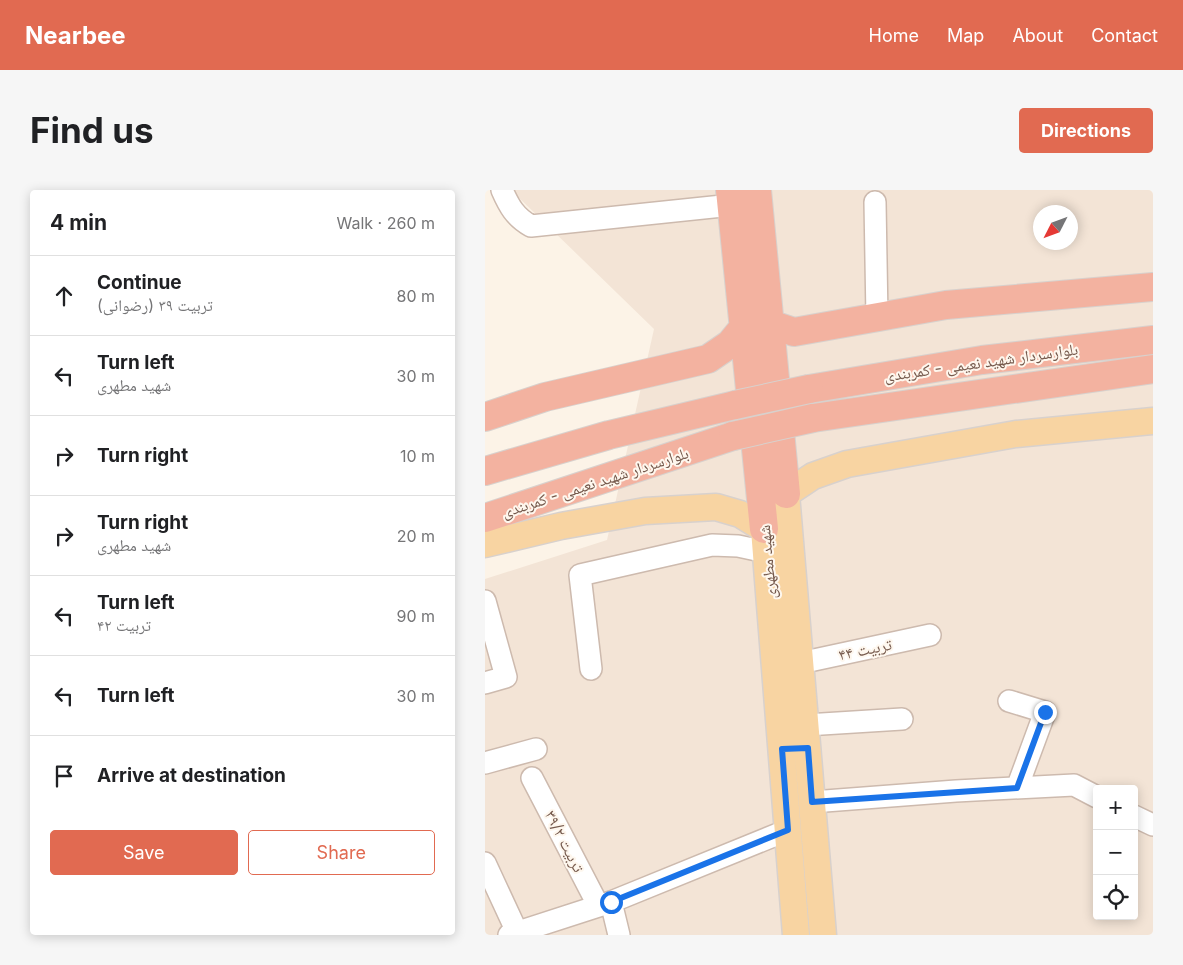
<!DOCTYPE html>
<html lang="en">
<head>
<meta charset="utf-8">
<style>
  :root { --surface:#fff; --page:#f6f6f6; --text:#202124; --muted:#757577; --line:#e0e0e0; --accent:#e16a51 }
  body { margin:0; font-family:Inter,"Noto Naskh Arabic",sans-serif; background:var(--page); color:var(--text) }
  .controls { position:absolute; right:15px; bottom:15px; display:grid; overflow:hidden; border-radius:5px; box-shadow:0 2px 12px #0003 }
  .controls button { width:45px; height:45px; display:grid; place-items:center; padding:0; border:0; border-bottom:1px solid var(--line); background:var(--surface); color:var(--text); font:25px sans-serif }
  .compass { position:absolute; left:548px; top:15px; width:45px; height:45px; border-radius:50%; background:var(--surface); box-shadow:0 2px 12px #0003; rotate:228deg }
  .stop { position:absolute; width:15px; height:15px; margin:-11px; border:4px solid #1a73e8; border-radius:50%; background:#fff }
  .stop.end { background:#1a73e8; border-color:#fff; box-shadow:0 1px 5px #0008 }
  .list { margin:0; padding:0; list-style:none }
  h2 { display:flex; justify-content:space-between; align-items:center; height:65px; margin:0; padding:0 20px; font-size:21px }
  h2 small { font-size:16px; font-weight:400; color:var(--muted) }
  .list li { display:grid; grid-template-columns:32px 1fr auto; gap:15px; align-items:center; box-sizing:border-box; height:80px; padding:0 20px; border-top:1px solid var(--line) }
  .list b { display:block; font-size:19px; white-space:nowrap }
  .list p { margin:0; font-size:16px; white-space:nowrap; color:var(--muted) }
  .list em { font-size:16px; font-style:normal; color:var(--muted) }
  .actions { display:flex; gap:10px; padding:15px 20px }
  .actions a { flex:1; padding:11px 0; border:1px solid var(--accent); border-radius:5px; text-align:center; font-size:18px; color:var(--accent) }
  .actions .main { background:var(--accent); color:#fff }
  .icon { flex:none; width:28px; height:28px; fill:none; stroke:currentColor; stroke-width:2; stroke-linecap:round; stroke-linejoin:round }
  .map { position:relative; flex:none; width:668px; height:745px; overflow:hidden; border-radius:5px }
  header { display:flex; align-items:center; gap:30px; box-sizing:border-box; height:70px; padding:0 25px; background:var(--accent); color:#fff }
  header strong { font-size:24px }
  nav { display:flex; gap:28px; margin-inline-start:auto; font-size:18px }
  .intro { display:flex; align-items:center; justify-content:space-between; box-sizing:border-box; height:120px; padding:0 30px }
  h1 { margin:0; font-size:35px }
  .button { padding:12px 22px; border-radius:5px; background:var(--accent); color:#fff; font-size:18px; font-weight:700 }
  main { display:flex; gap:30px; padding:0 30px }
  aside { flex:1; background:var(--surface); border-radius:5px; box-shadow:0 2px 12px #0003 }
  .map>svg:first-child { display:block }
  .residential { fill:#f3e4d6; fill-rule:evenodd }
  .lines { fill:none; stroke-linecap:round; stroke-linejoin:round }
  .minor-casing { stroke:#cdbaae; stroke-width:24 }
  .major-casing { stroke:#d8d1cd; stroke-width:29 }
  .highway-casing { stroke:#d8d1cd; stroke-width:30 }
  .minor { stroke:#fff; stroke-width:21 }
  .major { stroke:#f8d4a2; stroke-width:26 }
  .highway { stroke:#f3b2a0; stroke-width:28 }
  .highway-bridge-casing { stroke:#d8d1cd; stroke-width:30; stroke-linecap:butt }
  .highway-bridge { stroke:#f3b2a0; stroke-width:28 }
  .route { stroke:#1a73e8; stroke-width:6 }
  .labels { text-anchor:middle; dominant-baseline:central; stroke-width:4; stroke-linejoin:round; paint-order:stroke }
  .street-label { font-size:16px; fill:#75594c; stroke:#fef7ee }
</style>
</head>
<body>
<header>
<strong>Nearbee</strong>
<nav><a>Home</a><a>Map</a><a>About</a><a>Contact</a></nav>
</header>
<div class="intro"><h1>Find us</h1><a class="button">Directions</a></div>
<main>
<aside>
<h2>4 min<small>Walk · 260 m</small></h2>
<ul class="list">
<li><svg class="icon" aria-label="ahead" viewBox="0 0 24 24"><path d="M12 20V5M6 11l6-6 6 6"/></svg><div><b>Continue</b><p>تربیت ۳۹ (رضوانی)</p></div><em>80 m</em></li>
<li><svg class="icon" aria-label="left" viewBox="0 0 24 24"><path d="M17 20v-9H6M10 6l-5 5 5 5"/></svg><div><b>Turn left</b><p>شهید مطهری</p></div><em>30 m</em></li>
<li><svg class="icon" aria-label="right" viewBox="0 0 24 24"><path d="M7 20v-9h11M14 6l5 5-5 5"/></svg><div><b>Turn right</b></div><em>10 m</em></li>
<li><svg class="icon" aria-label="right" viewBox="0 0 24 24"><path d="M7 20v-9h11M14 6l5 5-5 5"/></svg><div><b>Turn right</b><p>شهید مطهری</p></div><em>20 m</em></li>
<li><svg class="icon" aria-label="left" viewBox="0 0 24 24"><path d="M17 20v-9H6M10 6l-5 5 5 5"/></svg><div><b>Turn left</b><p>تربیت ۴۲</p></div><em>90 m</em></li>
<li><svg class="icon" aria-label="left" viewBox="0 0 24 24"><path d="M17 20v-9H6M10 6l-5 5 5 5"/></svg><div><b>Turn left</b></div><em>30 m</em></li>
<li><svg class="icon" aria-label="arrive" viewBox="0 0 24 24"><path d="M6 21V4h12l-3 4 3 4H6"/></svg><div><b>Arrive at destination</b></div></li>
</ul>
<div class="actions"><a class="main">Save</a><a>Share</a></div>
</aside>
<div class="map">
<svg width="668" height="745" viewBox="0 0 668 745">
  <rect width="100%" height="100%" fill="#fcf3e7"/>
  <path class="residential" d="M26,0H668V745H0V389L122,350L169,139ZM556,22H586V52H556ZM612,599H649V726H612Z"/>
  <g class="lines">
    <g class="minor-casing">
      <path id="minor" d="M17,0C24,16 30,27 46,36L247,15
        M390,12L392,128
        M0,411L21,487L0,493
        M315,473L445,445
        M106,479L95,385L227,355L253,356L281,362
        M524,511L560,522L532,598
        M321,535L417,529
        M0,573L51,559
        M47,588L113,715
        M327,612L471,601L589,595L612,607
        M649,626L668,635
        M0,673L32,742
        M126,712L134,745
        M24,745L126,712L303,640"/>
    </g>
    <g class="major-casing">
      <path id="major" d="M0,354L76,336L160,321L231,317L255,324L279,339L311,745
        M338,745L301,304L328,286L362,274L531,244L668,231"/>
    </g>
    <g class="highway-casing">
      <path id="highway" d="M245,0L279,339
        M272,0L301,304
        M285,134L309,142L461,115L668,97
        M324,199L497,170L668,150
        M0,227L60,207L223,169L245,154L259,137
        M328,228L668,179
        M0,281L124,245L250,215
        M0,328L248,246"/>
    </g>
    <use href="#minor" class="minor"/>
    <use href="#major" class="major"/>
    <use href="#highway" class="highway"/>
    <g class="highway-bridge-casing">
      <path id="highway-bridge" d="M250,215L324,199
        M248,246L328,228"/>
    </g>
    <use href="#highway-bridge" class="highway-bridge"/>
  </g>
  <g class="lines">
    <path class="route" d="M126,712L303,640L297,559L323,558L327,612L532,598L560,522"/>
  </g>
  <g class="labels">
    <g class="street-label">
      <text transform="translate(496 172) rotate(-8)">بلوارسردار شهید نعیمی - کمربندی</text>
      <text transform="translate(110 292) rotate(-18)">بلوارسردار شهید نعیمی - کمربندی</text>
      <text transform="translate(282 372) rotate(-95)">شهید مطهری</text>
      <text transform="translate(380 459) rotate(-12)">تربیت ۴۴</text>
      <text transform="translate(80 651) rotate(63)">تربيت ۳۹/۲</text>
    </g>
  </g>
</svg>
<div class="controls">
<button>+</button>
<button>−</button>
<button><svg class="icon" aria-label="locate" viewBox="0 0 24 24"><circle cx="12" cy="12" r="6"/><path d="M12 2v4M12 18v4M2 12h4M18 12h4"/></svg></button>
</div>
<svg class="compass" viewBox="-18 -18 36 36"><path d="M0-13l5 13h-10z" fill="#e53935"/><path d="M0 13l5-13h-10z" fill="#757577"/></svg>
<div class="stop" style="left:126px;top:712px"></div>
<div class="stop end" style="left:560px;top:522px"></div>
</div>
</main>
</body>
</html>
